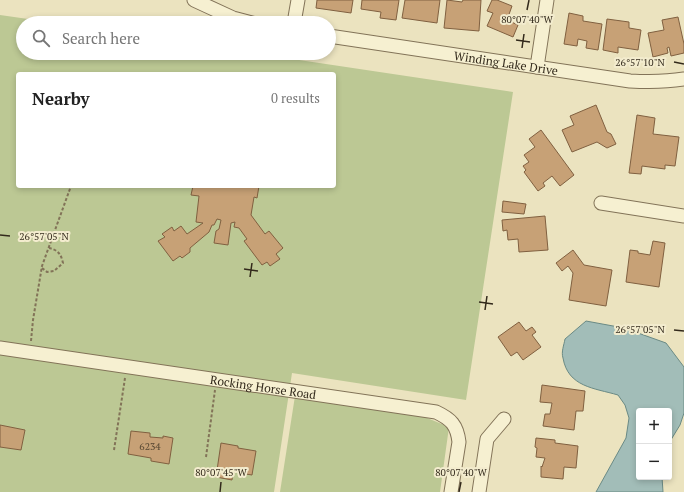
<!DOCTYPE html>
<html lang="en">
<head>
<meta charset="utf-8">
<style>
  :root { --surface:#fff; --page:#f2f2f2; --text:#222; --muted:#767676; --line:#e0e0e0 }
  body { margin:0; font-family:"PT Serif",serif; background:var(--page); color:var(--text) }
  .controls { position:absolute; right:12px; bottom:12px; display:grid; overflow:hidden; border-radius:4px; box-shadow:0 2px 6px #0003 }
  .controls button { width:36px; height:36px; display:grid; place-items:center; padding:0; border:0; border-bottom:1px solid var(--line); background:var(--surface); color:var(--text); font:20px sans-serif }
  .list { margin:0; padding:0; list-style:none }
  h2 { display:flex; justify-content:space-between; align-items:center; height:52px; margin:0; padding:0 16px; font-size:17px }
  h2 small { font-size:13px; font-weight:400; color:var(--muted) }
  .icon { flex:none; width:22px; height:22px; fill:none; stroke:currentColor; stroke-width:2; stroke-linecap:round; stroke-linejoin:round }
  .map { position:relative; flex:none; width:684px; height:492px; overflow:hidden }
  .search { position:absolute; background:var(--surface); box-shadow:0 2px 6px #0003; left:16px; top:16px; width:320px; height:44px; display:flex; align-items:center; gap:10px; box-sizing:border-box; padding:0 14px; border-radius:22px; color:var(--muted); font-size:15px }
  .panel { position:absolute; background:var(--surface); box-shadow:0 2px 6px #0003; left:16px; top:72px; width:320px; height:116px; border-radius:4px }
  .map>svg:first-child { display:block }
  .green { fill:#bcc894; fill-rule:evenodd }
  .water { fill:#a2bdb8; stroke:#6a8a85 }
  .building { fill:#c7a176; stroke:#806040 }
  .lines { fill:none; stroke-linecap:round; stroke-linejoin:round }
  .minor-casing { stroke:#827358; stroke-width:15 }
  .path { stroke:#827358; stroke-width:2; stroke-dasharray:3 2; stroke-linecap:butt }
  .minor { stroke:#f6f0d1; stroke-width:13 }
  .ticks { fill:none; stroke:#332a1c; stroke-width:1.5 }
  .labels { text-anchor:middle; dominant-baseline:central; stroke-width:4; stroke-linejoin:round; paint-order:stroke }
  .number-label { font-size:10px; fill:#584832 }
  .street-label { font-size:12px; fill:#332a1c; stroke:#f3ecce }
  .ticks-label { font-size:10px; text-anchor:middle; fill:#332a1c; stroke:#f3ecce; stroke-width:4; stroke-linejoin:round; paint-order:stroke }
</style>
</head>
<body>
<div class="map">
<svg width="684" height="492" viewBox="0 0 684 492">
  <rect width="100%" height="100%" fill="#ebe3bf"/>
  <path class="green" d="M0,15L56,23H23V53H253L513,92L466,400L292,373L274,492H0ZM18,74H334V186H18Z
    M295,396L415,413L449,427L440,492H280Z"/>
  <path class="water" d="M586,321L624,328L666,343L684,367V413L680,425L669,443V411H639V477H662L663,492H596L626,438L629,418L625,405L618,395C594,388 568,387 563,358C561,352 564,345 565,339Z"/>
  <path class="building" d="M317,0H353L351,13L316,8Z
    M362,0H399L396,20L380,18L381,12L361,9Z
    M405,0H440L437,23L402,18Z
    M447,0L462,2L463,0H481L479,31L444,28Z
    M492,0H497L512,6L507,20L518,25L513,37L487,26L493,13L487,11Z
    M569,13L583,16V21L602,24L598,50L586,48L587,41L578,39L577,46L564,44Z
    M678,17L684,44V53L671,56L669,47L667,48L668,53L653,57L648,33L664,30L662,20Z
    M607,19L629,22V28L641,30L638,50L618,47V53L603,50Z
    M596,105L607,132L611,134L616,144L607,148L597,142L572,152L562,130L574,125L570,116Z
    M637,115L655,118L653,134L679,137L675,166L665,165V169L642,166L641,174L629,173Z
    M541,130L574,175L560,186L552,176L543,183L545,186L538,191L524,172L526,170L523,166L529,162L524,155L535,147L529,139Z
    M193,186L234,187V186H259L257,198L254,197L251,215L265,234L269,231L283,248L276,254L280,259L270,266L267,262L262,265L244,241L247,239L239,228L234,227L235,222L231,223L228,245L214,243L216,231L219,229L221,220L217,219L214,225H212L209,232L190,248V252L182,258L180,256L173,261L158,241L165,237L162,234L172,227L174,231L181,226L187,234L203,223L196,222L199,196L191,195Z
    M503,201L526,204L524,214L502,212Z
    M545,216L548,250L519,252L518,239L508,240L507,230L503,231L502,220Z
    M653,241L665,243L659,287L626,282L630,250L638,251V253L650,255Z
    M573,250L584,265L612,270L606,306L569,300L573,273L568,266L562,271L556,263Z
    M519,322L526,331L532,327L536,332L532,335L541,347L523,360L517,352L511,356L498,337Z
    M542,385L585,391L583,411H576L574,430L543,426L545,414H550L552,403L540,402Z
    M0,425L25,430L21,450L0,447Z
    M131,431L150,433V437L163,438V436L173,438L169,464L151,461V458L128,454Z
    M536,438L555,440V443L578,446L576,468L564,467L563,479L541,477V466L542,467L545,458L536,457L537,448L535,447Z
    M221,443L238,446V448L256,451L252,475L233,472L232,480L216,477Z"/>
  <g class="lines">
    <g class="minor-casing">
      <g id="minor">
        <path d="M194,0L233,18L252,23"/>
        <path d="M294,23L298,0"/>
        <path id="s1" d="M329,36L630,81C648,82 666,82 684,79"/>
        <path d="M537,67L547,0"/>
        <path d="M601,203L684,216"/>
        <path id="s2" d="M0,348L436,412C451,419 457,425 459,442L451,492"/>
        <path d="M479,492L487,439L504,419"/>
      </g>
    </g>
    <path class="path" d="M42,268L47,272L54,271L63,263C61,254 58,250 49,248
      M31,341L33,320L42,266L71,186
      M114,450L125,378
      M206,457L215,390"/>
    <use href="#minor" class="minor"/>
  </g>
  <path class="ticks" d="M527,10L529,0M516,40L530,42M522,48L524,34M674,62L684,64M0,235L10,236M244,269L258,271M250,277L252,263M479,302L493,304M485,310L487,296M674,330L684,331M220,492L221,482M459,492L461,482"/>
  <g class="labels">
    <g class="number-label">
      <text x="150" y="446">6234</text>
    </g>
    <g class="street-label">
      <text stroke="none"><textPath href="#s1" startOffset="179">Winding Lake Drive</textPath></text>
      <text stroke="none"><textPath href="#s2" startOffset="266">Rocking Horse Road</textPath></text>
    </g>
  </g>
  <g class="ticks-label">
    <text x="527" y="23">80°07'40"W</text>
    <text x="640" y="66">26°57'10"N</text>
    <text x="44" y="240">26°57'05"N</text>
    <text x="640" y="333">26°57'05"N</text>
    <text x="221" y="476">80°07'45"W</text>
    <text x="461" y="476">80°07'40"W</text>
  </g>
</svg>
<div class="controls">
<button>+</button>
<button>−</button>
</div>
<div class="search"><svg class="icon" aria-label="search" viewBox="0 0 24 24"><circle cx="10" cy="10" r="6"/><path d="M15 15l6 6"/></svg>Search here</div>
<section class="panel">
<h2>Nearby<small>0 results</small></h2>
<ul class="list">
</ul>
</section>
</div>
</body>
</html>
